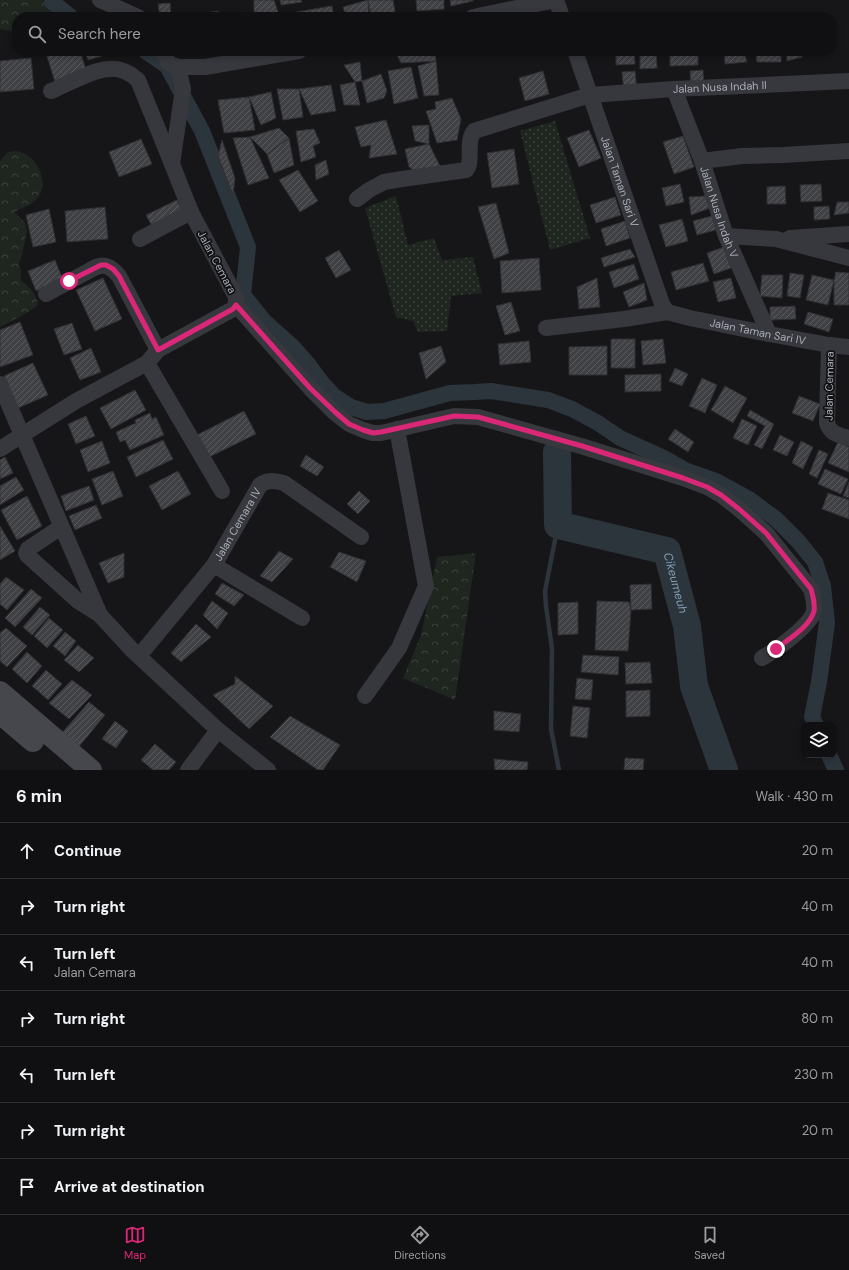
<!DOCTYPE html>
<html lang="en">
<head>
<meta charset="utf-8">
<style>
  :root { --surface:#101012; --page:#19191b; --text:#f1f3f6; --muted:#9c9d9f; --line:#303032; --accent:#db2777 }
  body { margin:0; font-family:"DM Sans",sans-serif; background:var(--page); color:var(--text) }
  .controls { position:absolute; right:12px; bottom:12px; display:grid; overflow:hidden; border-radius:8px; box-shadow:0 2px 6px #0003 }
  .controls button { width:36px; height:36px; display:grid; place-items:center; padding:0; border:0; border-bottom:1px solid var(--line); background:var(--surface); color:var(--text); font:20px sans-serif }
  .stop { position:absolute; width:12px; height:12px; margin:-9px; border:3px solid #db2777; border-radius:50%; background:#fff }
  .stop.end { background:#db2777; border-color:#fff; box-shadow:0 1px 4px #0008 }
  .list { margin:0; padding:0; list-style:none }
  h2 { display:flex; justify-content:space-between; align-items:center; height:52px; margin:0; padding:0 16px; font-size:17px }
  h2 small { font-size:13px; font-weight:400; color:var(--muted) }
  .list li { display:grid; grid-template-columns:26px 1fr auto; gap:12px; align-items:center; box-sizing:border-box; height:56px; padding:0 16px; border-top:1px solid var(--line) }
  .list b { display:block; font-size:15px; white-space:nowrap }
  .list p { margin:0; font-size:13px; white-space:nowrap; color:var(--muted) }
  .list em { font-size:13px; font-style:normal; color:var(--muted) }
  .icon { flex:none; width:22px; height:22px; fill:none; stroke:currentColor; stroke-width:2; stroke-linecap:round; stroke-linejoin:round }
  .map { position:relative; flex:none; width:849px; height:770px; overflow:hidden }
  .search { position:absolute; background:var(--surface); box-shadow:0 2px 6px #0003; left:12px; right:12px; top:12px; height:44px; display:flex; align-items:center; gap:10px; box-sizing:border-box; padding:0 14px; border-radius:16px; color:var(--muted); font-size:15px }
  .sheet { height:444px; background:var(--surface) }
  nav { display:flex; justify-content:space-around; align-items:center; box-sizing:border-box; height:56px; border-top:1px solid var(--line); background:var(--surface); font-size:11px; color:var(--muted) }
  nav a { display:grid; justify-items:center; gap:2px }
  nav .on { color:var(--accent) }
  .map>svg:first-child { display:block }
  .grass { fill:url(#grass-dots) }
  .forest { fill:url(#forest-crowns) }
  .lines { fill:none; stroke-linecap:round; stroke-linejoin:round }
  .stream { stroke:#2c353c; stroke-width:4.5 }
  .canal { stroke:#2c353c; stroke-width:16 }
  .river { stroke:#2c353c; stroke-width:28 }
  .building { fill:url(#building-hatch); stroke:#303034 }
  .street { stroke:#37383d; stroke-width:16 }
  .secondary { stroke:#45474d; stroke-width:22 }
  .route { stroke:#db2777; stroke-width:5 }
  .labels { text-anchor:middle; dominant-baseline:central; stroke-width:3.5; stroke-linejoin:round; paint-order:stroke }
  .street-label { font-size:11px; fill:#a8adb8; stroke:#111113 }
  .water-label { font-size:12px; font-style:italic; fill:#7f9bb3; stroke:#111113 }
</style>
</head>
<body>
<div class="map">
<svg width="849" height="770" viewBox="0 0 849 770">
  <defs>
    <pattern id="grass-dots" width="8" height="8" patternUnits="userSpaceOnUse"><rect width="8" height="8" fill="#1e261f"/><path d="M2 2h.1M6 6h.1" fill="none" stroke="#3c433d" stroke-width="1.8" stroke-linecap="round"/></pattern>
    <pattern id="forest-crowns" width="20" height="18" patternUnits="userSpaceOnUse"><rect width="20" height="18" fill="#1e261f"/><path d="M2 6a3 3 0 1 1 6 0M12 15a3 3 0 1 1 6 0" fill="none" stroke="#3c433d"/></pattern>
    <pattern id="building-hatch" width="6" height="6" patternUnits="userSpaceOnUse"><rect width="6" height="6" fill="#404145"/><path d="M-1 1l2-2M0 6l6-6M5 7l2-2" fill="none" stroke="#595a5e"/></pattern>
  </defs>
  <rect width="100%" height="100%" fill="#161618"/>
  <path class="grass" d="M555,121L590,238L550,250L520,131Z
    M396,196L408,245L434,238L442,260L473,257L482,293L451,296L447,331L418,332L413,321L396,317L365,208Z"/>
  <path class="forest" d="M0,0H52L53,2L71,17H17V32L0,29Z
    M16,151C36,153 51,182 37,199C32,205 22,207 15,212L25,223L27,231L22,255L19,264L21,271V280C30,288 36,293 38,305L27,313L0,327V161L8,152Z
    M476,553L455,700L403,678L421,635L437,557Z"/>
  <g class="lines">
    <path class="stream" d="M558,525L545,591L546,606L552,649L551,729L559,770"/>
    <path class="canal" d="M52,2L71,17
      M145,51L167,66L202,131L248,247L243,295L265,322L293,347L308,364L322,383L334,396L351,407L367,412L384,411L450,393L475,392L491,391L548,400L572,409L598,423L620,438L664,458L685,470L716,481L749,499L776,519L798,541L815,562L823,586L827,623L819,682L812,717L816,725
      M829,755L836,770"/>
    <path class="river" id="s1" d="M557,452L558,525L667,551L687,626L694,686L724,770"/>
  </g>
  <path class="building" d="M254,0H274L279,15L254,16Z
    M280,0H301L302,2L281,5Z
    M368,0L369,17H346L343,7Z
    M368,0H393L396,17H371Z
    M416,0H444V9L417,11Z
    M450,0H473V1L451,6Z
    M170,3L171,17H160L158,4Z
    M332,6L334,17H296V12Z
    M218,11L219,17H206L205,13Z
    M243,12L244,17H224V15Z
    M52,51H80L87,73L55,82L46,53Z
    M85,51H101L102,56L88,60Z
    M435,51L436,61L401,63L396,53Z
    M616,51H634L635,64L616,65Z
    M640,51H656L657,68L640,69Z
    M670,51H698V65L670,66Z
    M724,51H744L747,62L725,64Z
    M756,51H781V62H757Z
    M787,51H801L802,57L787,61Z
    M31,58L34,89L0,92V61Z
    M436,61L439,95L424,96L418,66Z
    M360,62L362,81L355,82L344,65Z
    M411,67L418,98L394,104L388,71Z
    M703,70L704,87L691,88L690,71Z
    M543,71L549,94L525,101L519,78Z
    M635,71L637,91L624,92L622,72Z
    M381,74L387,91L384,98L367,103L362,81Z
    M355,82L360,105H344L340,85Z
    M331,85L336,111L311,115L299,89Z
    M277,89H299L303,117L283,120Z
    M271,92L276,118L261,125L249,97Z
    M249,97L255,130L224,133L218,100Z
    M452,98L461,119L457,140L437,143L426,111L436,109L435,102Z
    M386,120L397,154L369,158L371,145L361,147L355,127Z
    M429,125V144L415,141L412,126Z
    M279,128L289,138L267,154L250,137Z
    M314,129L320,143L313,146L316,157L301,162L296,131Z
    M589,130L601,158L579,167L567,138Z
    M683,136L694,167L674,174L663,142Z
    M250,137L269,178L248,185L233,138Z
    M289,138L294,165L274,173L267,154Z
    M141,139L152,164L119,177L109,152Z
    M222,140L235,178L233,195L218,156Z
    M429,144L442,170L418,173L409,167L405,149Z
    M514,149L519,184L492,188L487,153Z
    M326,160L329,174L316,180L315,165Z
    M298,170L318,201L300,212L279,180Z
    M680,184L684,202L666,206L662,188Z
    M821,184L822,201L801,202L800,185Z
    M785,186L786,204H767V187Z
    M705,196L710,208L691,215L689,197Z
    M615,197L621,215L596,223L590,205Z
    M177,200L182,210L152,226L146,215Z
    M837,202H849V213L834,215Z
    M496,203L509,253L494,259L478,207Z
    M829,206L830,219L814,220V207Z
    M105,207L108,239L67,242L65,211Z
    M49,209L56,242L33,247L26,215Z
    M712,216L716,230L697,235L693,221Z
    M682,219L688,241L666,247L659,225Z
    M625,221L630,238L606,246L601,229Z
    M724,247L731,268L714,274L707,253Z
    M630,249L635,257L604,267L601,258Z
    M339,250L351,270L336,278L325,258Z
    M539,258L541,290L502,293L500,261Z
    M55,260L63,280L36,291L28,271Z
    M703,263L709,281L676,290L671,272Z
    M634,264L639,279L614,288L609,272Z
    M836,272L849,273V305H834V280Z
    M790,273L804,275L800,298L787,296Z
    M762,275H783L782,298L760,296Z
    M812,275L834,280L828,305L806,300Z
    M103,278L122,319L95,331L76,290Z
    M597,278L600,307L579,309L577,287Z
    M731,278L736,298L718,302L713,282Z
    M644,283L647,300L629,307L623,292Z
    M511,302L520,331L505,335L496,306Z
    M795,306L796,319L770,320V307Z
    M808,312L833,319L829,332L804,324Z
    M20,322L33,355L0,367V330Z
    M72,323L82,349L64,355L54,329Z
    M611,339H635V368H611Z
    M663,339L666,363L643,365L641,341Z
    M529,341L531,362L500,365L498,344Z
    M441,346L446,362L426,379L419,353Z
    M607,346V375H569V347Z
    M91,348L101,372L80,380L70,358Z
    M33,363L48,395L18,408L4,376Z
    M675,368L688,374L682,386L669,381Z
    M661,374V391L625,392V375Z
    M702,378L717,385L705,413L689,406Z
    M725,386L747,398L733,423L711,410Z
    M135,390L146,410L111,429L100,408Z
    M799,396L820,404L813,421L792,413Z
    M750,410L774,424L762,449L754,445L765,426L747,416Z
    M244,411L256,434L205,459L193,437Z
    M150,413L152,419L156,417L164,435L130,450L125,440L120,442L116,432L136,423L135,420Z
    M86,416L95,436L76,444L68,424Z
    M742,419L757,426L748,445L733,438Z
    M675,429L694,442L688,452L668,439Z
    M780,435L794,442L787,456L773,450Z
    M163,440L173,459L136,477L127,457Z
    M102,441L110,463L88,472L80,450Z
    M801,441L813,447L803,469L792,463Z
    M838,442L849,447V472L828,463Z
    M819,450L828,454L817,478L809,474Z
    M306,455L324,467L317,476L300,466Z
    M5,457L13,473L0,479V460Z
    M825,469L848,479L841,494L818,484Z
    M113,471L123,496L102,505L92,479Z
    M178,471L191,494L162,510L149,486Z
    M16,477L24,490L0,505V486Z
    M849,482V498L843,496Z
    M89,486L94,500L66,511L61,496Z
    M359,491L370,501L358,514L347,504Z
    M828,493L849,500V519L822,509Z
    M27,496L42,526L17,540L1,510Z
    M96,505L102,518L75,530L69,516Z
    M0,526L15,551L0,560Z
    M279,551L293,559L272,582L260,576Z
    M339,552L366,561L357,582L330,567Z
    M124,553V577L108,583L99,563Z
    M6,577L24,590L7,610L0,604V584Z
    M222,583L244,595L234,606L215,594Z
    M651,584L652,609L631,610L630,585Z
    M31,589L42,598L15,627L5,618Z
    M212,601L228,613L217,629L203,615Z
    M597,601L629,602L631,610L628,651L595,650Z
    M578,602V634L558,635V603Z
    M40,607L50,615L32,635L23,627Z
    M49,618L63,630L47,648L34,636Z
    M196,624L211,637L181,662L171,653Z
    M6,628L27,646L7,667L0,661V633Z
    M65,632L76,641L65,656L53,646Z
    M78,645L94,658L79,672L64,660Z
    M27,652L42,666L27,683L12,669Z
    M583,655L619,657L618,675L581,672Z
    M650,662L652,683L626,684L625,663Z
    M46,670L62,684L48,700L32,686Z
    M235,676L273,706L249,729L213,695L235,684Z
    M577,678L593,680L591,700L575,699Z
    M72,680L92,695L69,719L49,703Z
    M650,690V716L626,717V691Z
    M89,702L105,715L77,749L60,735Z
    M573,706L590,708L587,738L570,736Z
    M494,711L521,714L519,732L494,730Z
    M290,716L340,745L323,770H318L270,737Z
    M115,721L128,731L116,748L102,739Z
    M155,744L176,762L169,770H153L141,760Z
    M625,758L644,759L643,770H624Z
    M494,759L528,762L527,770H495Z"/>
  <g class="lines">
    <g class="street">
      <path d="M100,0L138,17"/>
      <path d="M556,0L562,17"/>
      <path d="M473,17L556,0"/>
      <path d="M163,51L168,63L178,67H205L299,51"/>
      <path id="s2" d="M575,51L662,304L667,312"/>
      <path id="s3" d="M674,89L702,161L726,236L769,334"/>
      <path d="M51,91C66,85 94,69 109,69C120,68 130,73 138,80L172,164"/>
      <path d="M702,161L742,156L783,155L849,151"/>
      <path id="s4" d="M357,199L369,190L384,182L402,179L466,170C474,162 465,143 474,131L590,95L674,89L849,81"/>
      <path d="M726,236L776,239L849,258"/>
      <path d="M790,238L849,234"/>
      <path d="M140,239L191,212"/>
      <path d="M46,294L96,267C106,263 112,268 119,276L158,350"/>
      <path d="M236,305L310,388L335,413L349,424L363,430L373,433H381L454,416L478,417L581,446L683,478L707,487L721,495L739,509L766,533L811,589C813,596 815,604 814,611C811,625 775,651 762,658"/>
      <path id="s5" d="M546,328L624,319L667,312L690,318L769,334L829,345L849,347"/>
      <path d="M829,345L827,423C830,434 839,435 849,438"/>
      <path d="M147,363L222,491"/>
      <path d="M0,384L100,615L133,651L218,730L268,770"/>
      <path d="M0,449L76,401L147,363L158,350L233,309L236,305V297L191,212L172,164L183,89L178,67"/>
      <path d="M61,527L28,549L26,553L27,555L78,601L100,615"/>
      <path d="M214,565L302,618"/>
      <path id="s6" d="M139,656L214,565L260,485C268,479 275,481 284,483L361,537"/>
      <path d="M365,696L399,648L426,586L397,429"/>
      <path d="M188,770L218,730"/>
    </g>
    <path class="secondary" d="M0,692L91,770
      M0,713L33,741"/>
  </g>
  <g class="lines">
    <path class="route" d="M69,281L101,265H106L113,269L119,276L158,350L233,309L236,305L310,388L335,412L349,424L363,430L373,433L381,432L454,416L478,417L582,446L683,478L707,487L721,495L739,509L766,533L811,589C813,596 815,604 814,611C810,627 787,640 776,649"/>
  </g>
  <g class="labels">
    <g class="street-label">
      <text stroke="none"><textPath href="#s4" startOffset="407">Jalan Nusa Indah II</textPath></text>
      <text stroke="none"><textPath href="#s2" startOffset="138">Jalan Taman Sari V</textPath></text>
      <text stroke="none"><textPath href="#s3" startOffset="131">Jalan Nusa Indah V</textPath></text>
      <text transform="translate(217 262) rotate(62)">Jalan Cemara</text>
      <text stroke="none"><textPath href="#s5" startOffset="215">Jalan Taman Sari IV</textPath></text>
      <text transform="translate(829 386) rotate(-89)">Jalan Cemara</text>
      <text stroke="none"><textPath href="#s6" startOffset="165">Jalan Cemara IV</textPath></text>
    </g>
    <g class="water-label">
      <text stroke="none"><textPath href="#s1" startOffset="218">Cikeumeuh</textPath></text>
    </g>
  </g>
</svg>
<div class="controls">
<button><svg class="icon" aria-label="layers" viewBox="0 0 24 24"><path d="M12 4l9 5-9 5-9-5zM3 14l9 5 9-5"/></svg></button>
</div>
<div class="stop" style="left:69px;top:281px"></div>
<div class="stop end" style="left:776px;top:649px"></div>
<div class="search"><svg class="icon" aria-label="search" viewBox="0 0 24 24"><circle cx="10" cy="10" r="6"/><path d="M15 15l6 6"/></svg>Search here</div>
</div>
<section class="sheet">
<h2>6 min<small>Walk · 430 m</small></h2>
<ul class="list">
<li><svg class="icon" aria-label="ahead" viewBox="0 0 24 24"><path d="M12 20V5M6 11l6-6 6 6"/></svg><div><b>Continue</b></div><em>20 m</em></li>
<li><svg class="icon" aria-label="right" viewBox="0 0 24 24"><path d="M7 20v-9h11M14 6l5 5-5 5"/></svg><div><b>Turn right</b></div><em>40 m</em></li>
<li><svg class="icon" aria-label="left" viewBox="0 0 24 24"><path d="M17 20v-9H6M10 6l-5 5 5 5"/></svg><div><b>Turn left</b><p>Jalan Cemara</p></div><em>40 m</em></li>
<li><svg class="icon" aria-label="right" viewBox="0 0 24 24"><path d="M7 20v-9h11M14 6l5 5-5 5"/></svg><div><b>Turn right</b></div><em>80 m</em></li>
<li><svg class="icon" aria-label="left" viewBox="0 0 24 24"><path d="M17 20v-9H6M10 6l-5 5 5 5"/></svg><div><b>Turn left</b></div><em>230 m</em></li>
<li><svg class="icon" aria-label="right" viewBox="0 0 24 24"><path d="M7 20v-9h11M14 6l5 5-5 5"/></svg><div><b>Turn right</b></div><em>20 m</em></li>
<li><svg class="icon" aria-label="arrive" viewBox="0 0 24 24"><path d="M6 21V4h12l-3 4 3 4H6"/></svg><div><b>Arrive at destination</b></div></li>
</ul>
</section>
<nav>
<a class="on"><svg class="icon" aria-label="map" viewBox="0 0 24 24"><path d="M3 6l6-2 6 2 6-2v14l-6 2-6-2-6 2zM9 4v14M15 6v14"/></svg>Map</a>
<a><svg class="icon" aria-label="directions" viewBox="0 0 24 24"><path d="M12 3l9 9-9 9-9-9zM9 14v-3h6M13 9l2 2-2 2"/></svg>Directions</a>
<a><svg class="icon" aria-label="saved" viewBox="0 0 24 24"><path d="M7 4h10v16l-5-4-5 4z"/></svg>Saved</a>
</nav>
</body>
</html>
